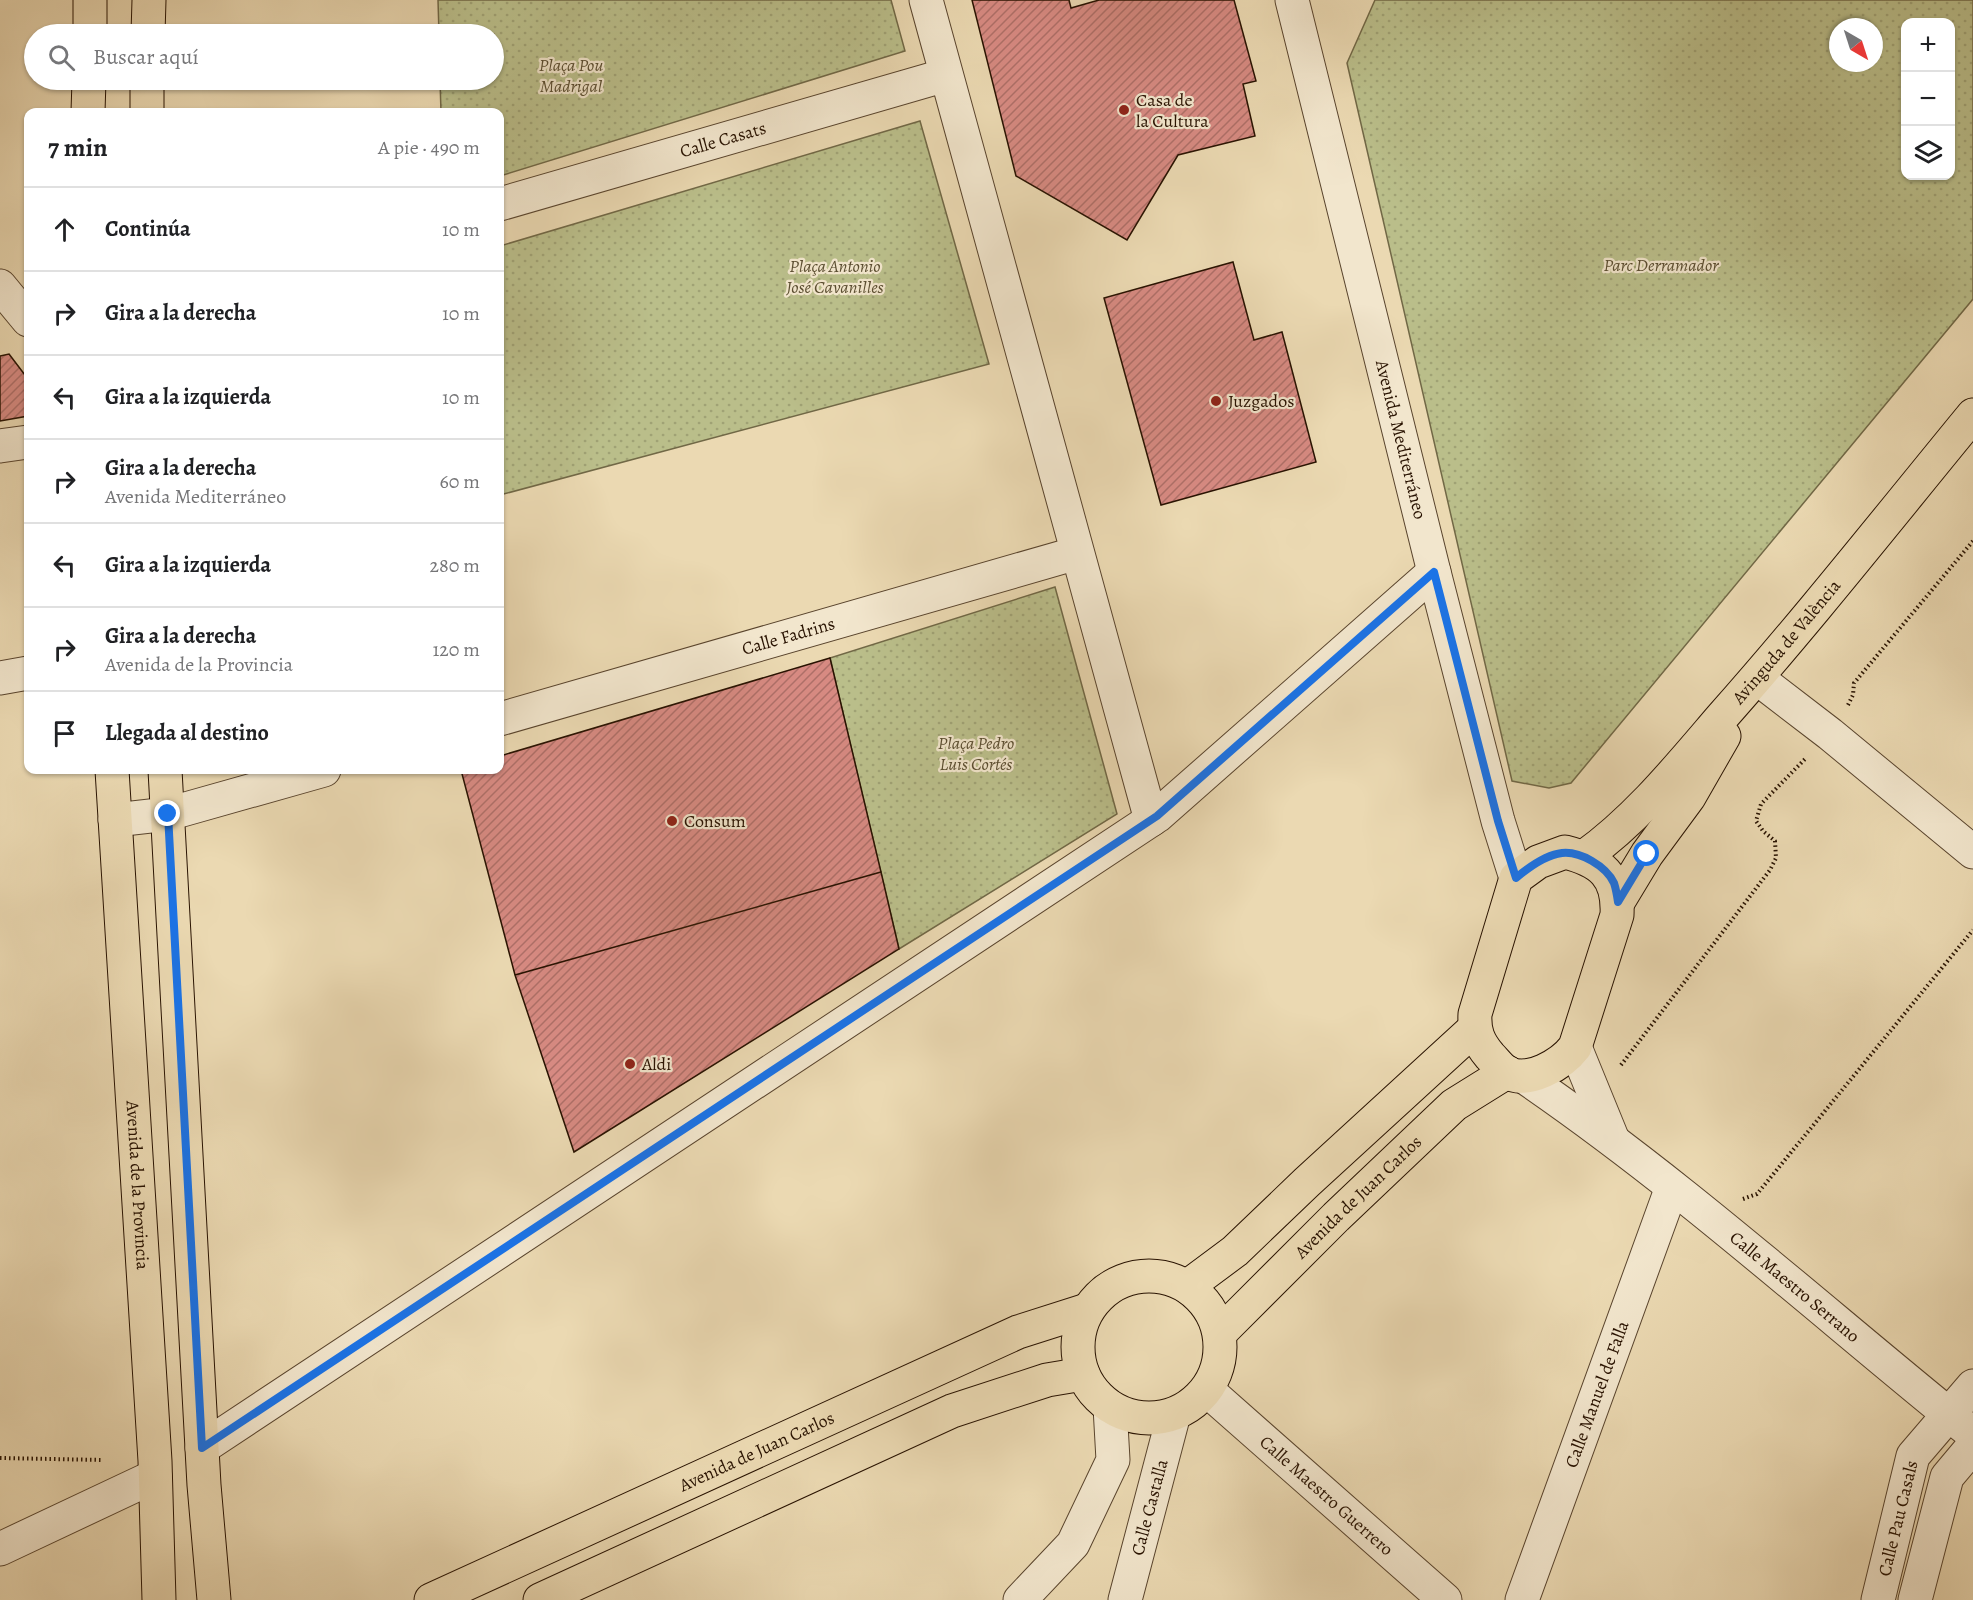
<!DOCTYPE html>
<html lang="es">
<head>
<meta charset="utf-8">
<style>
  :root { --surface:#fff; --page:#f6f6f6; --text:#202124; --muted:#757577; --line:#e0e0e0 }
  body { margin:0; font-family:Alegreya,serif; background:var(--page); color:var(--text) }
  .controls { position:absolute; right:18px; top:18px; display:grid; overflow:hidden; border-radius:12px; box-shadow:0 2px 4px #0004 }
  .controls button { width:54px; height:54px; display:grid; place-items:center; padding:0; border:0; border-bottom:2px solid var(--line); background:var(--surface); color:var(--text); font:30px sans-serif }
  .compass { position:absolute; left:1829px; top:18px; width:54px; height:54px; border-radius:50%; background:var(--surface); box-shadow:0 2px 4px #0004; rotate:141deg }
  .stop { position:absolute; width:18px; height:18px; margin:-14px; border:4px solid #1a73e8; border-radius:50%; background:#fff }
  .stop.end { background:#1a73e8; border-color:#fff; box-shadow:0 2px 6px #0008 }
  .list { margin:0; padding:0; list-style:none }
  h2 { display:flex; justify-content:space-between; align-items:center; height:78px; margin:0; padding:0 24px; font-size:26px }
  h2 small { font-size:20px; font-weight:400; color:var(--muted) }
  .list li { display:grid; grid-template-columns:39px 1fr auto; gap:18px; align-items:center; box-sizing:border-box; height:84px; padding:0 24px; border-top:2px solid var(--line) }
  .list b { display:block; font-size:22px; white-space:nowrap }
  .list p { margin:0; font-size:20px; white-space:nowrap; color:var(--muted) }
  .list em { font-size:20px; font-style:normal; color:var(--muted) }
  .icon { flex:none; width:33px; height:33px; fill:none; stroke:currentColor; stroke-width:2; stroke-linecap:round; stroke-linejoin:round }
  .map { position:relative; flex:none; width:1973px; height:1600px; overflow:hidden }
  .search { position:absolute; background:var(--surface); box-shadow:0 2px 4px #0004; left:24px; top:24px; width:480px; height:66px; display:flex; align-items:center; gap:15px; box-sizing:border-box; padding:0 21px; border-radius:33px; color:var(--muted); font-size:22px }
  .panel { position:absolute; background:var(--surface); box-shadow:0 2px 4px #0004; left:24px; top:108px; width:480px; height:666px; border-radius:12px }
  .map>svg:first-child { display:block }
  .grass { fill:url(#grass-dots); stroke:#716846; stroke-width:1.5; fill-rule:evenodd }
  .building { fill:url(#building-hatch); stroke:#281201; stroke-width:1.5 }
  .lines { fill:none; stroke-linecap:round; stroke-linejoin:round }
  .minor-casing { stroke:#59442d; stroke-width:35 }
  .major-casing { stroke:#281201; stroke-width:35 }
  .path { stroke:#281201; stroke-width:4; stroke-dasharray:1.5 3; stroke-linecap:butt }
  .minor { stroke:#f2e6cd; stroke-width:33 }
  .major { stroke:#ebd9b2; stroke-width:33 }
  .route { stroke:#1a73e8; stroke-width:8 }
  .poi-dot { fill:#8f2418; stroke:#f2e6cd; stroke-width:2 }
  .labels { text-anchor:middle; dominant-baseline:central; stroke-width:4.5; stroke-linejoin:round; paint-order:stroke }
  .park-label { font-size:18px; font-style:italic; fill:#5b4e31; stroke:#f2e6cd }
  .poi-label { font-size:18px; fill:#281201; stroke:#f2e6cd; text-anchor:start }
  .street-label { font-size:18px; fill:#281201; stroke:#f2e6cd }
</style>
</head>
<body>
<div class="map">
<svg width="1973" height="1600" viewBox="0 0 1973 1600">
  <defs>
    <pattern id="grass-dots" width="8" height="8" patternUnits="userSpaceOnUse" patternTransform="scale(1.5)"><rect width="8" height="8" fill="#babe8a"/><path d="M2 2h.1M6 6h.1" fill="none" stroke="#a0a275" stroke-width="1.8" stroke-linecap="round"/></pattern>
    <pattern id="building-hatch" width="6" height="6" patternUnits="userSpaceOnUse" patternTransform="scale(1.5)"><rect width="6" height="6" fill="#d78a82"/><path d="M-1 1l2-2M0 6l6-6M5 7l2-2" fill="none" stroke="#ae6f68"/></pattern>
  </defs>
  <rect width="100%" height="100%" fill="#ebd9b2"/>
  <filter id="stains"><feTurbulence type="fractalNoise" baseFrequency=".00333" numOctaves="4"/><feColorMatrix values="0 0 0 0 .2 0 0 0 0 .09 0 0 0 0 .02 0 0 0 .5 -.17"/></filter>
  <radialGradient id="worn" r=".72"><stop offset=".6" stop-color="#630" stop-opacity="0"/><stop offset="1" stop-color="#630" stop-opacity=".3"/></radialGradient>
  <path class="grass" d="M438,0H891L905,51L500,176V112H441L440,80H494V34H439Z
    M1375,0H1973V299L1571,783L1549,788L1512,781L1347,63ZM1906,22H1950V176H1906ZM1838,27H1874V63H1838Z
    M920,121L989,364L500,495V246Z
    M1055,587L1117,814L899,949L830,658Z"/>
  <path class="building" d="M972,0H1069L1071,8L1099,0H1234L1256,81L1243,84L1255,136L1178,155L1127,240L1016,176Z
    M1233,262L1254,340L1282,332L1316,462L1161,505L1104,298Z
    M9,354L28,379V416L0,421V356Z
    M830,658L881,872L515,975L461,770H500V756Z
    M881,872L899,949L574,1152L515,975Z"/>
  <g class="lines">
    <g class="minor-casing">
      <g id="minor">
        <path d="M926,0L1151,820"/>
        <path id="s1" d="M1292,0L1434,572L1498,821L1516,878"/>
        <path id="s2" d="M500,204L946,75"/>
        <path d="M0,286L28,320"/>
        <path d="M0,446L28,442"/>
        <path d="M0,678L28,673"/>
        <path d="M1757,678L1830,734L1973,852"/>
        <path id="s3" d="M500,719L1077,553"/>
        <path d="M115,820L168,814L324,770"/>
        <path d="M1575,1047L1613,1140"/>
        <path id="s4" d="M1523,1076C1681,1184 1824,1314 1973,1434"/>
        <path id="s5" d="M1208,1391L1445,1600"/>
        <path d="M202,1448L1157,816L1434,572"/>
        <path d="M0,1549L155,1476"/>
        <path d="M1020,1600L1073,1544L1113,1460L1110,1407"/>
        <path id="s6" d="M1125,1600L1174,1414"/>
        <path id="s7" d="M1522,1600L1672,1187"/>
        <path id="s8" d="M1878,1600L1913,1456L1973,1386"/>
        <path d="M1915,1600L1947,1477L1973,1446"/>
      </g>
    </g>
    <g class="major-casing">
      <g id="major">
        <path d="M90,34V0"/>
        <path d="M148,34L149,0"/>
        <path d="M88,112L89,80"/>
        <path d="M147,112V80"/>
        <path id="s9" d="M112,770L155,1461L159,1600"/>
        <path d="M165,770L204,1485L214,1600"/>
        <path d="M1565,852C1601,861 1619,876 1617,915L1575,1047C1562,1064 1528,1085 1506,1072C1500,1068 1495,1061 1490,1056C1478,1042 1474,1031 1475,1014L1516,878L1538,862Z"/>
        <path id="s10" d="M1584,857C1637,819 1679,767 1721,718C1808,620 1890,516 1973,415"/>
        <path d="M1618,902L1647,854L1689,797L1724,736"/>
        <circle cx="1149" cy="1347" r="71"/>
        <path d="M1188,1286L1235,1251L1307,1182L1474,1029"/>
        <path id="s11" d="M1220,1333L1336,1217L1454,1105L1507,1072"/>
        <path id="s12" d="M431,1600L1018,1332L1087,1310"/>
        <path d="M540,1600L952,1411L1047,1380L1083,1374"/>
      </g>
    </g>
    <path class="path" d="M1848,705L1853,695L1854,683L1973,541
      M1621,1065L1770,870L1776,858L1775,841L1763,831L1756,821L1761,804L1806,758
      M1743,1199L1757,1194L1973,930
      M0,1458L103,1460"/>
    <use href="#minor" class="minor"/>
    <use href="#major" class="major"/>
  </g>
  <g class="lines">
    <path class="route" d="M168,814L202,1448L1157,816L1434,572L1498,821L1516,878C1529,867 1545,855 1562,853C1580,851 1606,866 1614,883C1616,889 1617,895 1618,902L1647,854"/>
  </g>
  <g class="poi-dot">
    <circle cx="1124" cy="110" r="6"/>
    <circle cx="1216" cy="401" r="6"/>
    <circle cx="672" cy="821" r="6"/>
    <circle cx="630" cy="1064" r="6"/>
  </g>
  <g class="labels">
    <g class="park-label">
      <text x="571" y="65">Plaça Pou<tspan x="571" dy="21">Madrigal</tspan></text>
      <text x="1661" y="265">Parc Derramador</text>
      <text x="835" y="266">Plaça Antonio<tspan x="835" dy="21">José Cavanilles</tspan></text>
      <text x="976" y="743">Plaça Pedro<tspan x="976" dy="21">Luis Cortés</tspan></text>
    </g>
    <g class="poi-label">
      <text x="1136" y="100">Casa de<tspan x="1136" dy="21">la Cultura</tspan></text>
      <text x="1228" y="401">Juzgados</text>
      <text x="684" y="821">Consum</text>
      <text x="642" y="1064">Aldi</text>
    </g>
    <g class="street-label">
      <text stroke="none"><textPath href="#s2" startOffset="232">Calle Casats</textPath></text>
      <text stroke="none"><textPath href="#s1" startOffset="453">Avenida Mediterráneo</textPath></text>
      <text stroke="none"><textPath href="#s3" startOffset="300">Calle Fadrins</textPath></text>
      <text stroke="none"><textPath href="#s10" startOffset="296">Avinguda de València</textPath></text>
      <text stroke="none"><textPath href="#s9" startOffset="416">Avenida de la Provincia</textPath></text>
      <text stroke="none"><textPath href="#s11" startOffset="194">Avenida de Juan Carlos</textPath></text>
      <text stroke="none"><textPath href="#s4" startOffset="344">Calle Maestro Serrano</textPath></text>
      <text stroke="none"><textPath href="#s7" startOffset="219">Calle Manuel de Falla</textPath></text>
      <text stroke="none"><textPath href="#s12" startOffset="358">Avenida de Juan Carlos</textPath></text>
      <text stroke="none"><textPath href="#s5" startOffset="158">Calle Maestro Guerrero</textPath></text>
      <text stroke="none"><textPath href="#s6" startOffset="96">Calle Castalla</textPath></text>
      <text stroke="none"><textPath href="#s8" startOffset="84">Calle Pau Casals</textPath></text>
    </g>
  </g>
  <rect width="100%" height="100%" filter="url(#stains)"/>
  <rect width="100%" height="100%" fill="url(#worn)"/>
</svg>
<div class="controls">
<button>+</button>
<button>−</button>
<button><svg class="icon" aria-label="layers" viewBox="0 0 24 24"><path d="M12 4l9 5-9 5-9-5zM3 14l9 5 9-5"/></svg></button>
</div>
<svg class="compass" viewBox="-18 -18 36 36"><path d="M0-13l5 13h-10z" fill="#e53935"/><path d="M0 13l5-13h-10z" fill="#757577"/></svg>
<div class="stop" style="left:1647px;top:854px"></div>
<div class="stop end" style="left:168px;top:814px"></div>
<div class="search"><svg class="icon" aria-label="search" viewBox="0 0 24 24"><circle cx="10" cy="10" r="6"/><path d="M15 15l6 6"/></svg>Buscar aquí</div>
<section class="panel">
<h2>7 min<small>A pie · 490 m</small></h2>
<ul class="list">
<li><svg class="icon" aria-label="ahead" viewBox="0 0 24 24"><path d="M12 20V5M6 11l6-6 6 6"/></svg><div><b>Continúa</b></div><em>10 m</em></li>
<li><svg class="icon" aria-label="right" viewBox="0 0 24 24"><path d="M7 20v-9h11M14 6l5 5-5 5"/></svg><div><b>Gira a la derecha</b></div><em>10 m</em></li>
<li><svg class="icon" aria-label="left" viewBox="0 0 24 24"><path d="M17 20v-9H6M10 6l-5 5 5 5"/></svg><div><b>Gira a la izquierda</b></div><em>10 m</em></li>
<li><svg class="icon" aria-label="right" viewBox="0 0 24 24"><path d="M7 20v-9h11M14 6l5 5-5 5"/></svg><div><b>Gira a la derecha</b><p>Avenida Mediterráneo</p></div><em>60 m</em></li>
<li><svg class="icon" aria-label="left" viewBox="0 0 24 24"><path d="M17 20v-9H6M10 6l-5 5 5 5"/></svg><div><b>Gira a la izquierda</b></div><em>280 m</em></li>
<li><svg class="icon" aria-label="right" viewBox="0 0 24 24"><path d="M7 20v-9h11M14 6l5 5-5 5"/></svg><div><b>Gira a la derecha</b><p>Avenida de la Provincia</p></div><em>120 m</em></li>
<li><svg class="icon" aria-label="arrive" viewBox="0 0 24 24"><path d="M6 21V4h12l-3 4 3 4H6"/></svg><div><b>Llegada al destino</b></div></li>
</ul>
</section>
</div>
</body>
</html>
